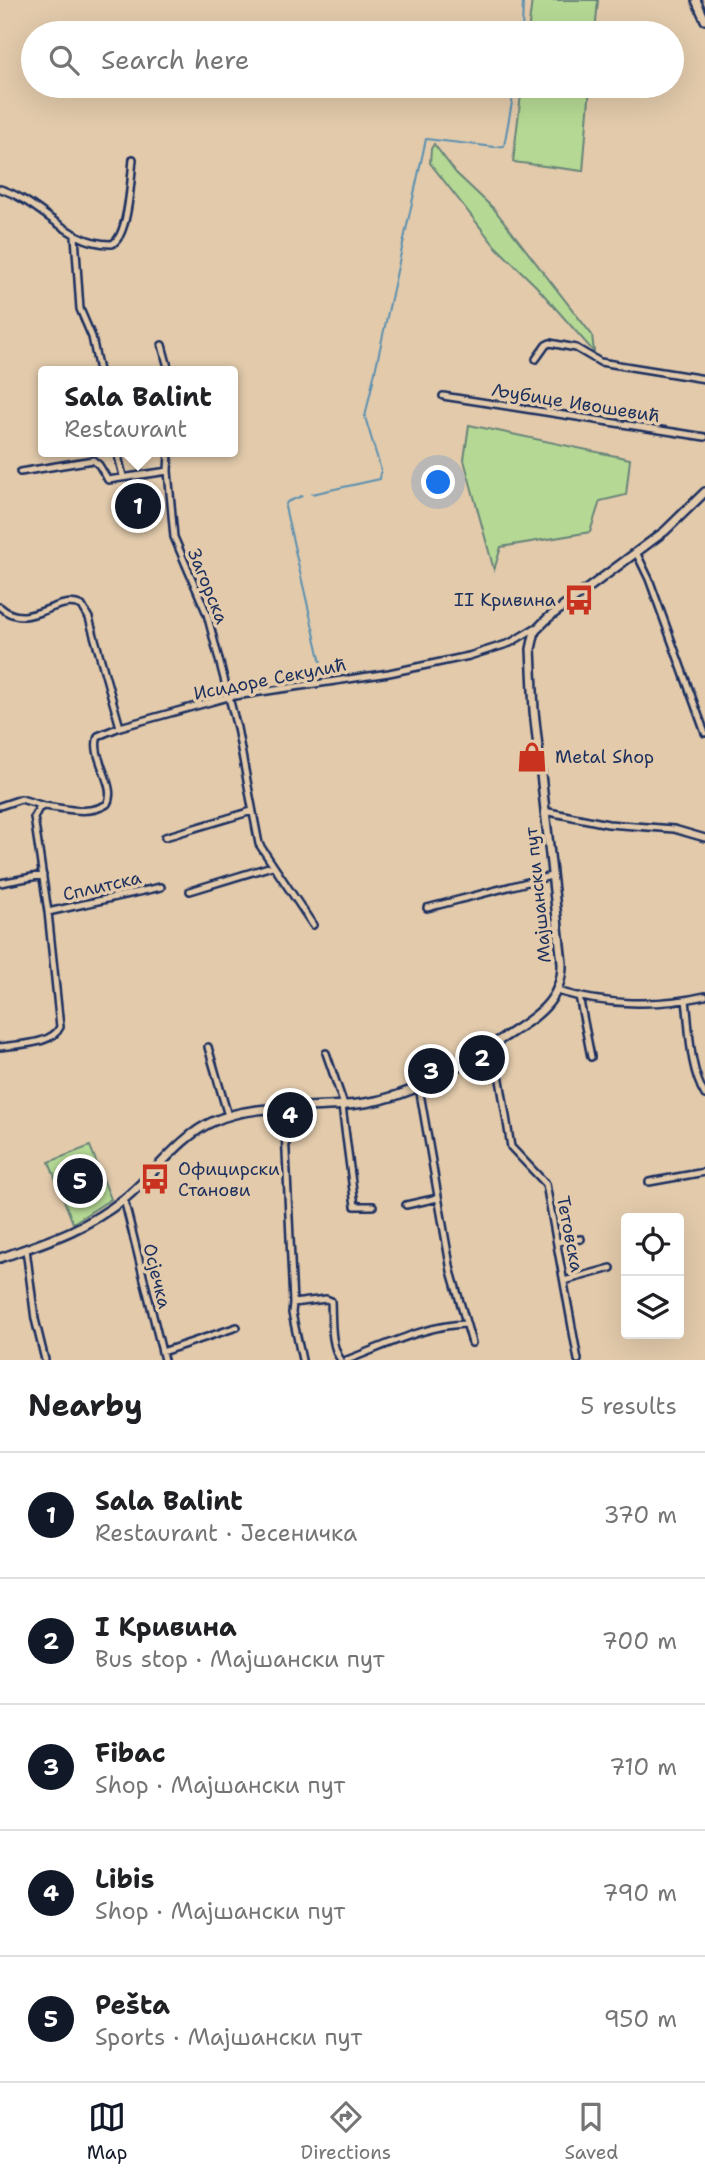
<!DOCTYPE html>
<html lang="en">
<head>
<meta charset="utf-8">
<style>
  :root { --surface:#fff; --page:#f6f6f6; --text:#202124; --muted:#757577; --line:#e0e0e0; --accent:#111827 }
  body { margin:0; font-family:"Shantell Sans",sans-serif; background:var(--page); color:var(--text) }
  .controls { position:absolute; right:21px; bottom:21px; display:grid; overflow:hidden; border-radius:7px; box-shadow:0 7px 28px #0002 }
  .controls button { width:63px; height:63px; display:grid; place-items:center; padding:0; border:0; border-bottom:2px solid var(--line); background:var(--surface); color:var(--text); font:35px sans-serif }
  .you { position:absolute; left:439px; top:483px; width:24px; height:24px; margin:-18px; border:5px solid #fff; border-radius:50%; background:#1a73e8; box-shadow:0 0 0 10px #1a73e833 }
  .badge { display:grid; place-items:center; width:46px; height:46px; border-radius:50%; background:var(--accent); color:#fff; font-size:23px; font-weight:700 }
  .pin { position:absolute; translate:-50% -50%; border:4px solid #fff; box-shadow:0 2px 7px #0006 }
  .popup { position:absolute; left:38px; top:366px; width:200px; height:91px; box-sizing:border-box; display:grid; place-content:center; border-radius:7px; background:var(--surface); filter:drop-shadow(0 2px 5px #0005); font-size:23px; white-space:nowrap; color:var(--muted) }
  .popup b { font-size:26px; color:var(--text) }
  .popup::after { content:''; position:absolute; left:50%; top:100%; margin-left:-14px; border:14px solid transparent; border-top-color:var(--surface) }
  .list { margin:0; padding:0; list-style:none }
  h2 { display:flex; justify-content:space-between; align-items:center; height:91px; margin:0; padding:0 28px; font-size:30px }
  h2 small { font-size:23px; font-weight:400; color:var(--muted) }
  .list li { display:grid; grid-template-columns:46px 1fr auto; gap:21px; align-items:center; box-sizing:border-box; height:126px; padding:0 28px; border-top:2px solid var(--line) }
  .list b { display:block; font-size:26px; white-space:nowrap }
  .list p { margin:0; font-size:23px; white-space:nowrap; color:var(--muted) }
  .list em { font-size:23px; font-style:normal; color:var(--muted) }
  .icon { flex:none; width:38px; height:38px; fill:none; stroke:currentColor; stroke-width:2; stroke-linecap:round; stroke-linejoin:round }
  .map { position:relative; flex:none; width:705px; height:1360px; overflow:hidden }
  .search { position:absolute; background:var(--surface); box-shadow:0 7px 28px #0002; left:21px; right:21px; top:21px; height:77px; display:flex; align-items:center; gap:18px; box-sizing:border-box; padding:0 24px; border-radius:38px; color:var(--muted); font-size:26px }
  .sheet { height:721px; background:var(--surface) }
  nav { display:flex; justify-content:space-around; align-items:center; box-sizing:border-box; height:98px; border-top:2px solid var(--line); background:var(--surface); font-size:19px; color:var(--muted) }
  nav a { display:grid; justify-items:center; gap:4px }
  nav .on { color:var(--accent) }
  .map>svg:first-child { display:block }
  .green { fill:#b5d994; stroke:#688479; stroke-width:2 }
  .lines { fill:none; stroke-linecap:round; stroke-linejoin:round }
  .stream { stroke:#5c90b0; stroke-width:2 }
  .street-casing { stroke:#1b2f5e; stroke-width:10 }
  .secondary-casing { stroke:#1b2f5e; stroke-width:12 }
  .street { stroke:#e2caab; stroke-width:5 }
  .secondary { stroke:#e2caab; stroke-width:7 }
  .labels { text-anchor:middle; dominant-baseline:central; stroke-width:7; stroke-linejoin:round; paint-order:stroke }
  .street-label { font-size:18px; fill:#1b2f5e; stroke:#e2caab }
  .poi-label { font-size:18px; fill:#1b2f5e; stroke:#e2caab; text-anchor:start }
</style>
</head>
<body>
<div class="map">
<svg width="705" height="1360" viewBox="0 0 705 1360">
  <rect width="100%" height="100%" fill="#e2caab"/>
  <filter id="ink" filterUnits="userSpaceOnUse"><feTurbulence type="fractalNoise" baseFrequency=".0143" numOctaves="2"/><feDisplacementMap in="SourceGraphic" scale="14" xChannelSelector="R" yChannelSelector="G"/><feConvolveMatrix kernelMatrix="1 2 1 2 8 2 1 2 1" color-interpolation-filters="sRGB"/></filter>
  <g filter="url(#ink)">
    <path class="green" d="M532,0H598L595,33H528Z
      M522,86H590L583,171L513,162Z
      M434,144L456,173L494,209L592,335L594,352L536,286L495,246L430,163L431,149Z
      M469,425L630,459L626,495L600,501L590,532L501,547L494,570L464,460Z
      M90,1146L111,1199L73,1223L49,1162Z"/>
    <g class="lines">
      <path class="stream" d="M522,33L523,0
        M312,494L380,479L381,470L365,417L426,139L495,147L504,146L515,86
        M302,496L287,502L285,507L321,663"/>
      <g class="street-casing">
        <path id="street" d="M0,189C41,201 67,245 112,244C129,236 131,177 133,159
          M75,236L80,309L92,337L99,371
          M162,345L169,371
          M536,359L546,345L550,343L576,348L600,362L705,379
          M443,396L705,437
          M117,452L123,476
          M169,452L168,471L174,537L207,614L237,728L259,844L313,925
          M20,472L93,460L99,465L108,480L168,471
          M636,552L649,579L705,733
          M0,607C29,633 56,593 82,606L89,618L120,727
          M0,806L21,799L44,806
          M544,811L608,824L674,829L705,838
          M165,837L252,811
          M0,883L43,875
          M190,891L272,866
          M427,908L551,876
          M48,912L161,887
          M557,991C604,1005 658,1007 705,996
          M579,996L591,1057
          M686,1000C690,1031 689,1068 705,1095
          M494,1043L511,1147L546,1184L578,1360
          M0,1047C17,1044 52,1045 60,1027L48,912L34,817L39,808L44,806C64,808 89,816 107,804C118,786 90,758 98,736L120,727L228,697L389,673L469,656L510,643L535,628
          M208,1047L228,1116
          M326,1053L344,1105
          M419,1087L451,1271L472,1343
          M342,1106L355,1206H373
          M284,1109L293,1303L326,1299L331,1301C332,1319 330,1346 341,1360
          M649,1182L705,1172
          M124,1199L164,1360
          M406,1205L438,1198
          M557,1242L581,1239
          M26,1249L35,1319L45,1360
          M564,1281L611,1268
          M293,1303L292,1313L302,1360
          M162,1352L237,1327
          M347,1360C385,1346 425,1325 466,1324"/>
      </g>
      <g class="secondary-casing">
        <path id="secondary" d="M696,0L705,20
          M0,1258C48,1241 83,1231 124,1199C153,1176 179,1137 212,1122C253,1102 319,1110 365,1103C418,1095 459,1065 503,1038C533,1019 563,1002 562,963L534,711L531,649L535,631L548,618L665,531L705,492"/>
      </g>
      <use href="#street" class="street"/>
      <use href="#secondary" class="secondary"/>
    </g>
  </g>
  <defs>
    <g id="bus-bare" transform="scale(2.415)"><path d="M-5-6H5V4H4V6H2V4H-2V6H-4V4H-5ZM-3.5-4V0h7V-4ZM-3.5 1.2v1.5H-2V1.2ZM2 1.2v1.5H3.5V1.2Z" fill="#c8321e" stroke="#e2caab" stroke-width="2.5" paint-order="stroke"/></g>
    <g id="shop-bare" transform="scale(2.415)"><path d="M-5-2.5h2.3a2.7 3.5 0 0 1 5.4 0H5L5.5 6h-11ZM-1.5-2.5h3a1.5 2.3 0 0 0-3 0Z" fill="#c8321e" stroke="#e2caab" stroke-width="2.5" paint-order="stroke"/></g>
  </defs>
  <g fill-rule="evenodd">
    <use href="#bus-bare" x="579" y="600"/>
    <use href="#shop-bare" x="532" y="757"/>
    <use href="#bus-bare" x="155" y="1179"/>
  </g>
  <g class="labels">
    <g class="street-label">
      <text transform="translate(576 403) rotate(9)">Љубице Ивошевић</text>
      <text transform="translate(208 586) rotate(68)">Загорска</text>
      <text transform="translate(270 679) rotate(-11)">Исидоре Секулић</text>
      <text transform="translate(102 886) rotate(-13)">Сплитска</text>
      <text transform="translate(538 895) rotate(-96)">Мајшански пут</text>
      <text transform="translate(570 1234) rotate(79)">Тетовска</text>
      <text transform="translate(157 1276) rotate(76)">Осјечка</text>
    </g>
    <g class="poi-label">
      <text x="556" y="600" text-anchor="end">II Кривина</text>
      <text x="555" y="757">Metal Shop</text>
      <text x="178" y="1169">Официрски<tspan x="178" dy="21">Станови</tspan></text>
    </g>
  </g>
</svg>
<div class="controls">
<button><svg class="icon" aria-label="locate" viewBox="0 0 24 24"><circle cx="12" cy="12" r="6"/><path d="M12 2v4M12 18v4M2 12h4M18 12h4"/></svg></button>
<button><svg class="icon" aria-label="layers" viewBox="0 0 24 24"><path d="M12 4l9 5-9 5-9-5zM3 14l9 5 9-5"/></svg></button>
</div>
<div class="you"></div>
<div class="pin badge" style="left:138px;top:506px">1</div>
<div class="popup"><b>Sala Balint</b>Restaurant</div>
<div class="pin badge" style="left:482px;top:1058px">2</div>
<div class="pin badge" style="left:431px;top:1071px">3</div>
<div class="pin badge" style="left:290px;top:1115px">4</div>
<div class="pin badge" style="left:80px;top:1181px">5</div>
<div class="search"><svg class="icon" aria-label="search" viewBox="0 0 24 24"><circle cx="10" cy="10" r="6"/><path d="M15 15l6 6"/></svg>Search here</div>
</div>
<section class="sheet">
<h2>Nearby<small>5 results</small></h2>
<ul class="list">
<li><span class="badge">1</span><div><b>Sala Balint</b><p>Restaurant · Јесеничка</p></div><em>370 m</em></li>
<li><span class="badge">2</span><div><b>I Кривина</b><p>Bus stop · Мајшански пут</p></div><em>700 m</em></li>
<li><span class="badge">3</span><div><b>Fibac</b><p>Shop · Мајшански пут</p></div><em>710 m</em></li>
<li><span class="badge">4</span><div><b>Libis</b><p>Shop · Мајшански пут</p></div><em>790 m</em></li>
<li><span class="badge">5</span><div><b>Pešta</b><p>Sports · Мајшански пут</p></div><em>950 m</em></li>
</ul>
</section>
<nav>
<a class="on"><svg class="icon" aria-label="map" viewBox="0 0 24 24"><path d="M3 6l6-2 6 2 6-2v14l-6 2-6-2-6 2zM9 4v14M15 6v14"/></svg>Map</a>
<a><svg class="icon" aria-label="directions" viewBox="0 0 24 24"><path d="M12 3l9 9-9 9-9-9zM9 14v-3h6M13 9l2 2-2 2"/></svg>Directions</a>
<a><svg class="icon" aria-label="saved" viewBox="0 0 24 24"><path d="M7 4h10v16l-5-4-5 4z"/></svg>Saved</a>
</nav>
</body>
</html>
